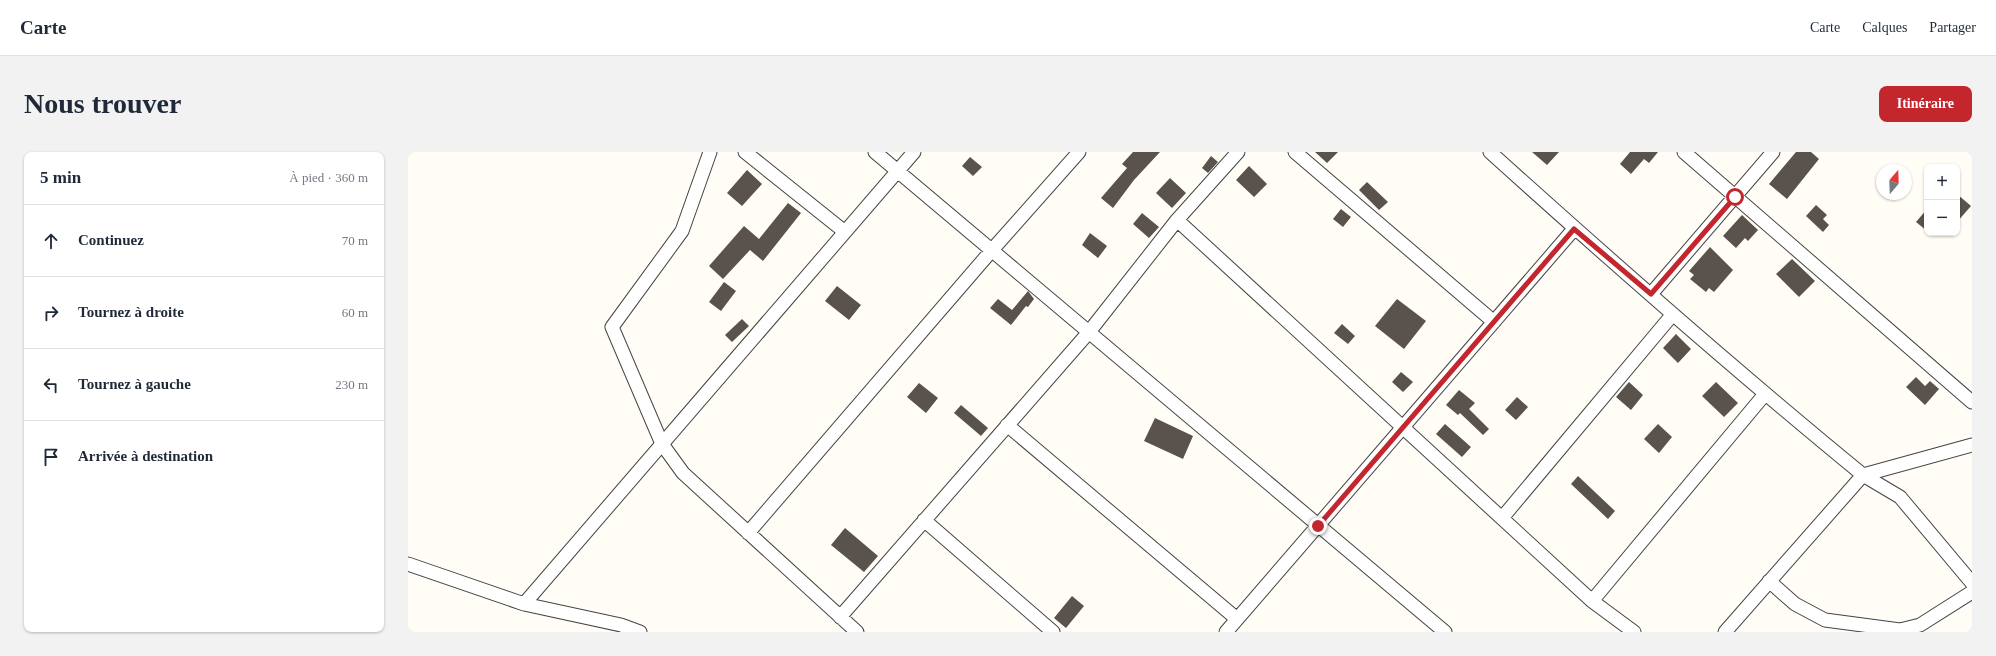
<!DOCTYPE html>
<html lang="fr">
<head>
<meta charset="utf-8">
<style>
  :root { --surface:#fff; --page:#f2f2f3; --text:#1f2937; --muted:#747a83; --line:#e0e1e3; --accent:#c4262e }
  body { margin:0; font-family:Georgia,serif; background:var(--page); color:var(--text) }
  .controls { position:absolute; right:12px; top:12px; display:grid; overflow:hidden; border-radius:8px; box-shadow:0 1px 3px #0004 }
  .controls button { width:36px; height:36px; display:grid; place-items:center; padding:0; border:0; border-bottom:1px solid var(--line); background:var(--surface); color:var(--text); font:20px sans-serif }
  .compass { position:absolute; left:1468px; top:12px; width:36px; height:36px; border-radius:50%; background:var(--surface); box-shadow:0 1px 3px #0004; rotate:19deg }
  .stop { position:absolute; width:12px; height:12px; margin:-9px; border:3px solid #c4262e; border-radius:50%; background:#fff }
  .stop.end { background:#c4262e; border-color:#fff; box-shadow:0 1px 4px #0008 }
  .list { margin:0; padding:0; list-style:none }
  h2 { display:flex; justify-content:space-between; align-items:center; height:52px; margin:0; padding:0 16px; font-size:17px }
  h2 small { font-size:13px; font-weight:400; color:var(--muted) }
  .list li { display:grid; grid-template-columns:26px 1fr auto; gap:12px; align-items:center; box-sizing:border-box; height:72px; padding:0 16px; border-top:1px solid var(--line) }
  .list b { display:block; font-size:15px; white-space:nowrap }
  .list em { font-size:13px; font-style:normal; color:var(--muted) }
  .icon { flex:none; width:22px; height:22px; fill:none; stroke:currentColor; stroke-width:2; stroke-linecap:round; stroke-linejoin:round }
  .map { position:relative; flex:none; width:1564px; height:480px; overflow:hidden; border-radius:8px }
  header { display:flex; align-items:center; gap:24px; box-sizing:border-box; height:56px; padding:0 20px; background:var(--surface); border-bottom:1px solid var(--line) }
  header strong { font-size:19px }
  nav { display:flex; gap:22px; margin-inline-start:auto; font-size:14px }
  .intro { display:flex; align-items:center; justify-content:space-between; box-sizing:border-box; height:96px; padding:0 24px }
  h1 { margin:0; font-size:28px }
  .button { padding:10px 18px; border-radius:8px; background:var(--accent); color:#fff; font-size:14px; font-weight:700 }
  main { display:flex; gap:24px; padding:0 24px }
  aside { flex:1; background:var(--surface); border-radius:8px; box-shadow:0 1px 3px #0004 }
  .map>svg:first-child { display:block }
  .building { fill:#5a524d }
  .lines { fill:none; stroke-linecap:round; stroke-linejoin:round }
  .street-casing { stroke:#444; stroke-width:15 }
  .street { stroke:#fff; stroke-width:13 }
  .route { stroke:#c4262e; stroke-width:5 }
</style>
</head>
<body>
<header>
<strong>Carte</strong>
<nav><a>Carte</a><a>Calques</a><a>Partager</a></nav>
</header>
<div class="intro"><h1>Nous trouver</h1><a class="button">Itinéraire</a></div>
<main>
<aside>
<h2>5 min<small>À pied · 360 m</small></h2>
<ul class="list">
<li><svg class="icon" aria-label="ahead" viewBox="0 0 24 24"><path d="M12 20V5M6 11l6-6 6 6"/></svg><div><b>Continuez</b></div><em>70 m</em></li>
<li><svg class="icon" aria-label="right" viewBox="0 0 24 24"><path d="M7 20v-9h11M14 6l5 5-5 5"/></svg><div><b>Tournez à droite</b></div><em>60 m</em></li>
<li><svg class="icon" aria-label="left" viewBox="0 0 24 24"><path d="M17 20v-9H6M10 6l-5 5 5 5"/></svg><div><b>Tournez à gauche</b></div><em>230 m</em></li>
<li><svg class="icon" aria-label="arrive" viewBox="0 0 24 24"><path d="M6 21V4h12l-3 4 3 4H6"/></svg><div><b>Arrivée à destination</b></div></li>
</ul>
</aside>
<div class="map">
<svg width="1564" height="480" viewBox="0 0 1564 480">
  <rect width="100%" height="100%" fill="#fffdf5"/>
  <path class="building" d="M725,0H752L726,28L705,56L693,46L719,16L714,12Z
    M907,0H930L919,11Z
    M1124,0H1151L1139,13Z
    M1222,0H1250L1241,11L1236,7L1223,22L1212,12Z
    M1388,0H1403L1411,7L1379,47L1361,32Z
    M803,4L810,10L800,21L794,16Z
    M562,5L574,15L565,24L554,14Z
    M841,14L859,32L846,45L828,28Z
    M339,18L354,32L334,54L319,41Z
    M762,26L778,41L764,56L748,41Z
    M959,30L980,50L971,58L951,38Z
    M1549,42L1563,54L1549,70Z
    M380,51L393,61L355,109L342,98L315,127L301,114L336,74L351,87Z
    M1408,53L1419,63L1415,67L1421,73L1415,80L1398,64Z
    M933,57L943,65L935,75L925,67Z
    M1519,57V79L1508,70Z
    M734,61L751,75L741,86L725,72Z
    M1334,63L1350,78L1340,89L1337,86L1328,96L1315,84Z
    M682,81L699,94L690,106L674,93Z
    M1302,95L1325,118L1306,140L1301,136L1298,140L1282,127L1286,123L1281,119Z
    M1384,107L1407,129L1391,145L1368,122Z
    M316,130L328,139L313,159L301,150Z
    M429,134L453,153L441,168L417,149Z
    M620,139L626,147L620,155L618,154L603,173L582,156L590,147L604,158Z
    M989,147L1018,169L996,197L967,174Z
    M334,167L341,174L324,190L317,183Z
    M934,172L947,184L940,192L926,181Z
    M1268,182L1283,197L1270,211L1255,196Z
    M993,220L1005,230L995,240L984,230Z
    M1508,225L1517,234L1522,229L1531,237L1517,253L1498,235Z
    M1221,230L1235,243L1223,258L1208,245Z
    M1308,230L1330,251L1316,265L1294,244Z
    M511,231L530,246L518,261L499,245Z
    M1051,238L1067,251L1061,257L1081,277L1075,283L1052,261L1050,263L1038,253Z
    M1109,245L1120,255L1108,268L1097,258Z
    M553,253L580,276L573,284L546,261Z
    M747,266L785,284L775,307L736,289Z
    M1037,272L1063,295L1054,305L1028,282Z
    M1250,272L1264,285L1251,301L1236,287Z
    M1170,324L1207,359L1200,367L1163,332Z
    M437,376L470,404L456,420L423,393Z
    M664,444L676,454L658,476L646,466Z"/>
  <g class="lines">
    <g class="street-casing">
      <path id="street" d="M302,0L274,79L204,175L254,292L275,321L449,480
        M337,0L437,80
        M467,0L1037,480
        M887,0L1086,170
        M1082,0C1204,110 1328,219 1455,323L1564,293
        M1276,0L1564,250
        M769,68L1184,449L1226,480
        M1243,142L1365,0
        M599,273L829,467
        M1094,366L1265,162
        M516,368L645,480
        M340,381L584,98L671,0
        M0,412L116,452L506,0
        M1361,429L1387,452L1417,468L1492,478L1512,473L1564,440
        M1184,449L1357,242
        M116,452L213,473L232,480
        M432,465L681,180L769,68L830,0
        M818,480L1166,77
        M1317,480L1455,323L1492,345L1564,431"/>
    </g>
    <use href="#street" class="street"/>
  </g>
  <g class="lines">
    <path class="route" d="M910,374L1166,77L1243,142L1327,45"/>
  </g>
</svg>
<div class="controls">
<button>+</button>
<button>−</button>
</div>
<svg class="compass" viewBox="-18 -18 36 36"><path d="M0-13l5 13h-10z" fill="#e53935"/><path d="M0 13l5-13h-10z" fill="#747a83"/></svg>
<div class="stop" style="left:1327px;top:45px"></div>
<div class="stop end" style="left:910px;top:374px"></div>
</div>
</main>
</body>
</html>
